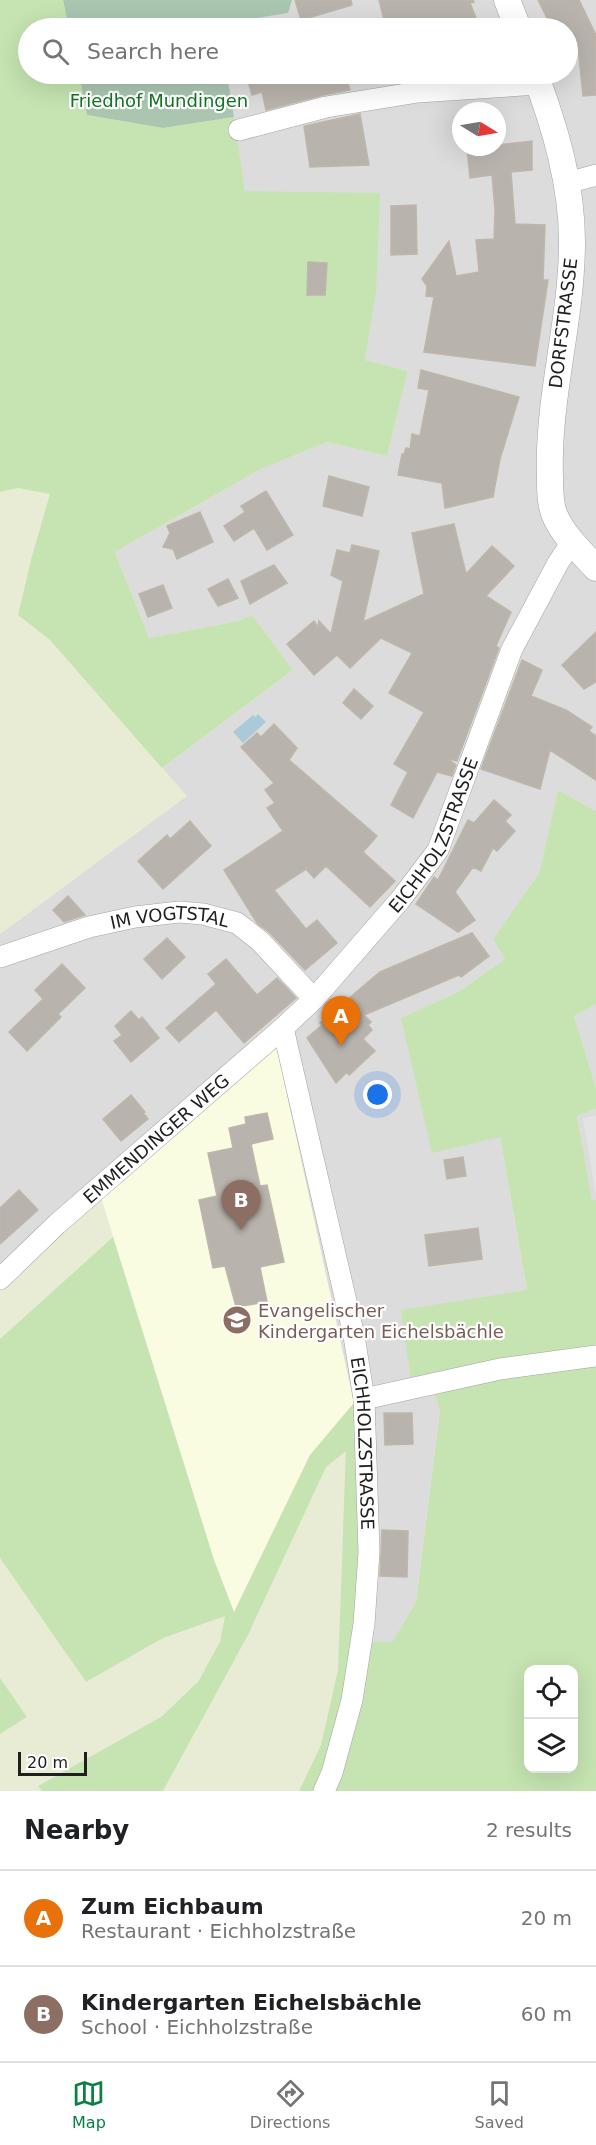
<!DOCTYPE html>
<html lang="en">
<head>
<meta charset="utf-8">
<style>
  :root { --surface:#fff; --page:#f2f2f2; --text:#202124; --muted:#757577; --line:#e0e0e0; --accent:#0b8043 }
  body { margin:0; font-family:"DejaVu Sans",sans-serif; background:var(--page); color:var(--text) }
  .controls { position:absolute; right:18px; bottom:18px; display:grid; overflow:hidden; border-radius:12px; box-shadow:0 6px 24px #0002 }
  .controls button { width:54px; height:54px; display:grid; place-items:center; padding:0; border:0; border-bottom:2px solid var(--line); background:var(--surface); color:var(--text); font:30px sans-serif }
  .compass { position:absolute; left:452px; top:102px; width:54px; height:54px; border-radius:50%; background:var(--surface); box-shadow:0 6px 24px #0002; rotate:101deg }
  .scale { position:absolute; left:18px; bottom:15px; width:69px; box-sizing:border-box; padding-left:6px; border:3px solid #1f1f1f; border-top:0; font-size:16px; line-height:21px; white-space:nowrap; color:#1f1f1f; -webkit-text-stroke:4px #fff; paint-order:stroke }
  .you { position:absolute; left:378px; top:1095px; width:21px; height:21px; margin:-15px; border:4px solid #fff; border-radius:50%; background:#1a73e8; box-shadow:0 0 0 9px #1a73e833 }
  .badge { display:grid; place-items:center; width:39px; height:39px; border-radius:50%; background:var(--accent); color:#fff; font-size:20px; font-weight:700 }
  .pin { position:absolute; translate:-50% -50px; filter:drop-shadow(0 2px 3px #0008) }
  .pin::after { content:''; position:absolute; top:32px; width:21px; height:18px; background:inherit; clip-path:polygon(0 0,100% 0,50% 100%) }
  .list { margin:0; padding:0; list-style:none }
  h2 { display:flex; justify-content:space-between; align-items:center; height:78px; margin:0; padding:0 24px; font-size:26px }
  h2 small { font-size:20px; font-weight:400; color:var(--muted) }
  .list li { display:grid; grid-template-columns:39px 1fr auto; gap:18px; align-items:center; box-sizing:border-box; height:96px; padding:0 24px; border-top:2px solid var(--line) }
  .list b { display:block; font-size:22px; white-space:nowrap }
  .list p { margin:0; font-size:20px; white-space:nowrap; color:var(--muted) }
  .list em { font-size:20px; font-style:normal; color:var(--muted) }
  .icon { flex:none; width:33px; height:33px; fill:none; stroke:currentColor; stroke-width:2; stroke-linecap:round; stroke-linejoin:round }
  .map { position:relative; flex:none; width:596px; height:1791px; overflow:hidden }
  .search { position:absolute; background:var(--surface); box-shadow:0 6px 24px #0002; left:18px; right:18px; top:18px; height:66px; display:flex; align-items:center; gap:15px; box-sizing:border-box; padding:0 21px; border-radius:33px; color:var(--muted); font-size:22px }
  .sheet { height:270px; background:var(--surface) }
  nav { display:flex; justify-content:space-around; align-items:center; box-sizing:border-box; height:84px; border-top:2px solid var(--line); background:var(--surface); font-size:16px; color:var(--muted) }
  nav a { display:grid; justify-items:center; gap:3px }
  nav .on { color:var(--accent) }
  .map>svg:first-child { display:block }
  .residential { fill:#dddcdc; fill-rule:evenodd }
  .education { fill:#fafce2 }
  .farmland { fill:#e8ecd4 }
  .grass { fill:#c5e4b1; fill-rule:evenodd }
  .cemetery { fill:#aac6b1 }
  .parking { fill:#e3e3e3 }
  .water { fill:#abcad9 }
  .building { fill:#b8b3ac; stroke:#bfb6aa; stroke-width:1.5 }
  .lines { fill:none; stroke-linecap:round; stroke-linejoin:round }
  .minor-casing { stroke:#a3a3a3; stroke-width:22 }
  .tertiary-casing { stroke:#a3a3a3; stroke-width:27 }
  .minor { stroke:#fff; stroke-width:21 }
  .tertiary { stroke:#fff; stroke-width:26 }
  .labels { text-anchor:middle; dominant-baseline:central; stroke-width:4.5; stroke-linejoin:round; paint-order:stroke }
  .park-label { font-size:18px; fill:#167527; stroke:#fff }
  .street-label { font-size:18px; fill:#1f1f1f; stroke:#fff }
  .education-label { font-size:18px; fill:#785e54; stroke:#fff; text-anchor:start }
</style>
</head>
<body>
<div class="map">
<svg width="596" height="1791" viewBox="0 0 596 1791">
  <rect width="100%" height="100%" fill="#efede6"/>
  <path class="residential" d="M292,0H596V811L558,790L539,873L493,939L505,959L458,992L401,1018L500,1137L527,1291L430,1377L440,1411L416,1602L392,1642L356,1641L275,1041L0,1276V934L186,796L162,768L293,670L252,615L238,621L149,638L115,552L259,470L327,442L387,456L408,371L365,360L376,293L245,191L227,74H568V28H219V24L287,13ZM461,111H497V147H461Z
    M596,1004V1088L574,1016Z
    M596,1109V1200L592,1201L577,1116Z"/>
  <path class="education" d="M275,1040L354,1403L310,1455L234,1613L214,1560L100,1194Z"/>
  <path class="farmland" d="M18,488L50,494L32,556L18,615L50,640L187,796L0,934V492Z
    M100,1194L113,1237L0,1339V1289Z
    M346,1451L338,1670L321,1745L299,1791H163L248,1635L326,1466Z
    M0,1558L86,1682L163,1638L226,1615L220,1642L198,1682L161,1717L38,1786L42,1791H0V1734L27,1717L0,1678Z"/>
  <path class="grass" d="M0,0H63L69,28H28V74H79L87,115L163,128L234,117L245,191L380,193L376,293L365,360L408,371L387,456L327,442L259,470L115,552L149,638L238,621L252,615L293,670L162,768L50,640L18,615L32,556L50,494L18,488L0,492Z
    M558,790L596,811V1004L574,1016L596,1088V1109L577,1116L592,1200H596V1791H299L321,1745L338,1670L346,1451L326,1467L248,1635L163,1791H42L38,1786L161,1717L198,1682L220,1642L225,1616L163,1638L86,1682L0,1558V1339L113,1237L214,1560L234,1612L310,1455L354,1403L362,1468L357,1641L392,1642L416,1602L440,1411L430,1378L411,1381L401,1310L527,1290L500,1137L432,1153L401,1018L458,992L505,959L493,939L539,873ZM528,1670H574V1768H528Z
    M0,1678L27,1717L0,1734Z"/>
  <path class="cemetery" d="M63,0H292L288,13L219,24V28H69Z
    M79,74H227L234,117L163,128L87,115Z"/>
  <path class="parking" d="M596,1116V1195L583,1118Z"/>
  <path class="water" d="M258,714L266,722L243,743L233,732L253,715L255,717Z"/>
  <path class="building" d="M295,0H351L352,5L301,20Z
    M379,0H473L474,2L470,3L480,28H433L432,18L403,28H386Z
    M538,0H579L596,35V95L583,96L578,46L567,51V28H552Z
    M246,74H345L350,90L323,95L266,110L262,92L252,95Z
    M360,114L369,165L310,167L304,126Z
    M532,141V170L511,172L515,224L545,225L543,280H548L535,366L424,352L434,297L426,296L427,286L422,279L449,241L456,276L479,272L476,240L494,239L495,210L492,175L470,178L467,148L497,147V145Z
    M416,205L417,254L391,255V206Z
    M308,262L327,263L325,295H307Z
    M421,370L519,397L500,459L493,497L445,508L442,483L398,475L402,454H404L406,448L410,449L412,434L420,436L429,390L418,388Z
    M329,476L369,487L362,516L323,506Z
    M266,491L293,535L267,550L254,528L234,541L224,526L245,512L241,506Z
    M200,512L213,542L177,559L173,549L163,547L170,533L167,526Z
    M454,524L466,574L492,546L514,566L486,596L511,612L496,646L499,648L458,758L457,761L447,758L456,765L452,776L437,772L413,818L391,805L408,772L394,764L424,712L389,693L412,653L381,638L350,668L337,655L314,675L287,644L314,621L318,627L319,621L331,634L343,581L331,575L337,550L350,553L352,545L379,551L363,622L424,594L412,533Z
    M274,565L287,583L250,604L241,581Z
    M228,579L238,598L218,606L208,589Z
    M163,585L172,608L148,617L139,594Z
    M596,632V682L584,689L562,665Z
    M522,660L542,670L531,696L566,710L592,727L589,731L596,736V780L550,750L540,789L481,769Z
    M354,689L373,706L361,719L343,703Z
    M274,724L297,748L289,760L377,836L363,852L395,881L370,907L326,866L314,878L306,869L274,890L306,929L317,920L337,943L305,970L269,932L257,923L224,870L283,831L267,808L275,803L265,790L274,783L241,747L257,733L261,737Z
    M494,800L511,815L505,821L515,831L497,851L493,848L481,871L473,867L455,892L475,920L458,932L416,904L434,877L438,880L468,820L474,823Z
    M190,821L211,846L163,889L138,861L167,835L170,839Z
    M68,896L85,915L64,922L53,910Z
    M472,933L489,956L461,977L459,975L364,1015L371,1022L368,1025L372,1030L363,1039L375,1051L349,1075L347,1072L336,1083L307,1038L322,1025L320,1023L380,972Z
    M167,938L185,957L162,979L144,959Z
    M226,959L257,995L277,978L296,998L244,1043L216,1010L179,1042L166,1028L216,984L208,974Z
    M62,964L85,988L58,1014L61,1017L27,1051L9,1032L43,999L35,990Z
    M131,1011L139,1020L142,1017L159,1038L131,1062L114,1041L122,1035L115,1026Z
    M131,1095L145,1112L143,1113L148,1119L121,1141L103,1119Z
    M267,1113L273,1139L251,1144L260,1186L267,1185L284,1262L260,1267L267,1302L236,1307L225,1266L213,1268L199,1200L217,1196L208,1153L233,1148L229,1128L246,1124L245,1117Z
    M463,1157L466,1176L447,1179L444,1160Z
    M19,1190L38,1210L0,1244V1208Z
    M478,1228L482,1259L429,1266L425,1235Z
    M384,1413H412L413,1444L385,1445Z
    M382,1530L408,1531L407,1577L380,1576Z"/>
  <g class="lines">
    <g class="minor-casing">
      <g id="minor">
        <path d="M239,130L326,107L418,92L539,84"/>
        <path d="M567,183L596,175"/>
        <path id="s1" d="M0,957L89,927L135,917L179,912L203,914L237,923L260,941L314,999"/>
        <path id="s2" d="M283,1028L354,1336L364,1399L369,1552L364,1624L352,1700L332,1773L324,1791"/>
        <path id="s3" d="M0,1279L57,1224L283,1028L314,999L400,900L438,850L512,649L558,563L572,542"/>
        <path d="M364,1399L500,1369L596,1356"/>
      </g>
    </g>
    <g class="tertiary-casing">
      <path id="tertiary" d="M507,0L518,28
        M535,74C555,127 572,184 572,242C572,321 547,398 550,478C550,490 550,507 556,518C565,537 582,553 596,568"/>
    </g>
    <use href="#minor" class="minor"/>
    <use href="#tertiary" class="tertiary"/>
  </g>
  <defs>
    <g id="school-disc" transform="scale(1.5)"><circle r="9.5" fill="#8d6e63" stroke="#fff"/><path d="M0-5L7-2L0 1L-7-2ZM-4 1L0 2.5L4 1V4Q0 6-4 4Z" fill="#fff"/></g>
  </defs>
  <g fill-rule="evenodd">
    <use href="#school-disc" x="237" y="1320"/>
  </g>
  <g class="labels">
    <g class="park-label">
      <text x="159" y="100">Friedhof Mundingen</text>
    </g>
    <g class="street-label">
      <text transform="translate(563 323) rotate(-83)">DORFSTRASSE</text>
      <text stroke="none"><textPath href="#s3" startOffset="626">EICHHOLZSTRASSE</textPath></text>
      <text stroke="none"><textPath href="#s1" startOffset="176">IM VOGTSTAL</textPath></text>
      <text stroke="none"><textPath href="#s3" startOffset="210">EMMENDINGER WEG</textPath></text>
      <text stroke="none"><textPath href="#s2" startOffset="424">EICHHOLZSTRASSE</textPath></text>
    </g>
    <g class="education-label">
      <text x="258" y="1310">Evangelischer<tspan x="258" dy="21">Kindergarten Eichelsbächle</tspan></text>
    </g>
  </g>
</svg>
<div class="controls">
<button><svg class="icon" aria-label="locate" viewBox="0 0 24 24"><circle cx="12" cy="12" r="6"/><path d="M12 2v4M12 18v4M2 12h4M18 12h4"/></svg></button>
<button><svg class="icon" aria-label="layers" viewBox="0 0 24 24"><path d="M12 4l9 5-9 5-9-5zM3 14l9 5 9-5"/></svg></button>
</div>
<svg class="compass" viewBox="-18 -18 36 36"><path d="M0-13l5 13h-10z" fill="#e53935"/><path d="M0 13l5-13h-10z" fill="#757577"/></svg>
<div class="scale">20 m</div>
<div class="you"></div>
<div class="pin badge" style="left:341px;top:1046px;background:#e8710a">A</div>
<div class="pin badge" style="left:241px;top:1230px;background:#8d6e63">B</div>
<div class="search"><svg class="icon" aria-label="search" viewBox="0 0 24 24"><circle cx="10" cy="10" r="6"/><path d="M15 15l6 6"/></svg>Search here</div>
</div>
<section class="sheet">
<h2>Nearby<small>2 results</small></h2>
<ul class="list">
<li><span class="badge" style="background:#e8710a">A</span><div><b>Zum Eichbaum</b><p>Restaurant · Eichholzstraße</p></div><em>20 m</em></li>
<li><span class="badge" style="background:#8d6e63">B</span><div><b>Kindergarten Eichelsbächle</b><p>School · Eichholzstraße</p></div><em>60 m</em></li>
</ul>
</section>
<nav>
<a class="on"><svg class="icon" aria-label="map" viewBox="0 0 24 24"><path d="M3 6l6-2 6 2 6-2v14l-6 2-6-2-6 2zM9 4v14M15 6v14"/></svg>Map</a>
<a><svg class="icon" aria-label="directions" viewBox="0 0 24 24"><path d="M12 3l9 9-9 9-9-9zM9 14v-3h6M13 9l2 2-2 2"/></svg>Directions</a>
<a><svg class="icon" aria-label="saved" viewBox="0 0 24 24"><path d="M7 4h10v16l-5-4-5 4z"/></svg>Saved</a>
</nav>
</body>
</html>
